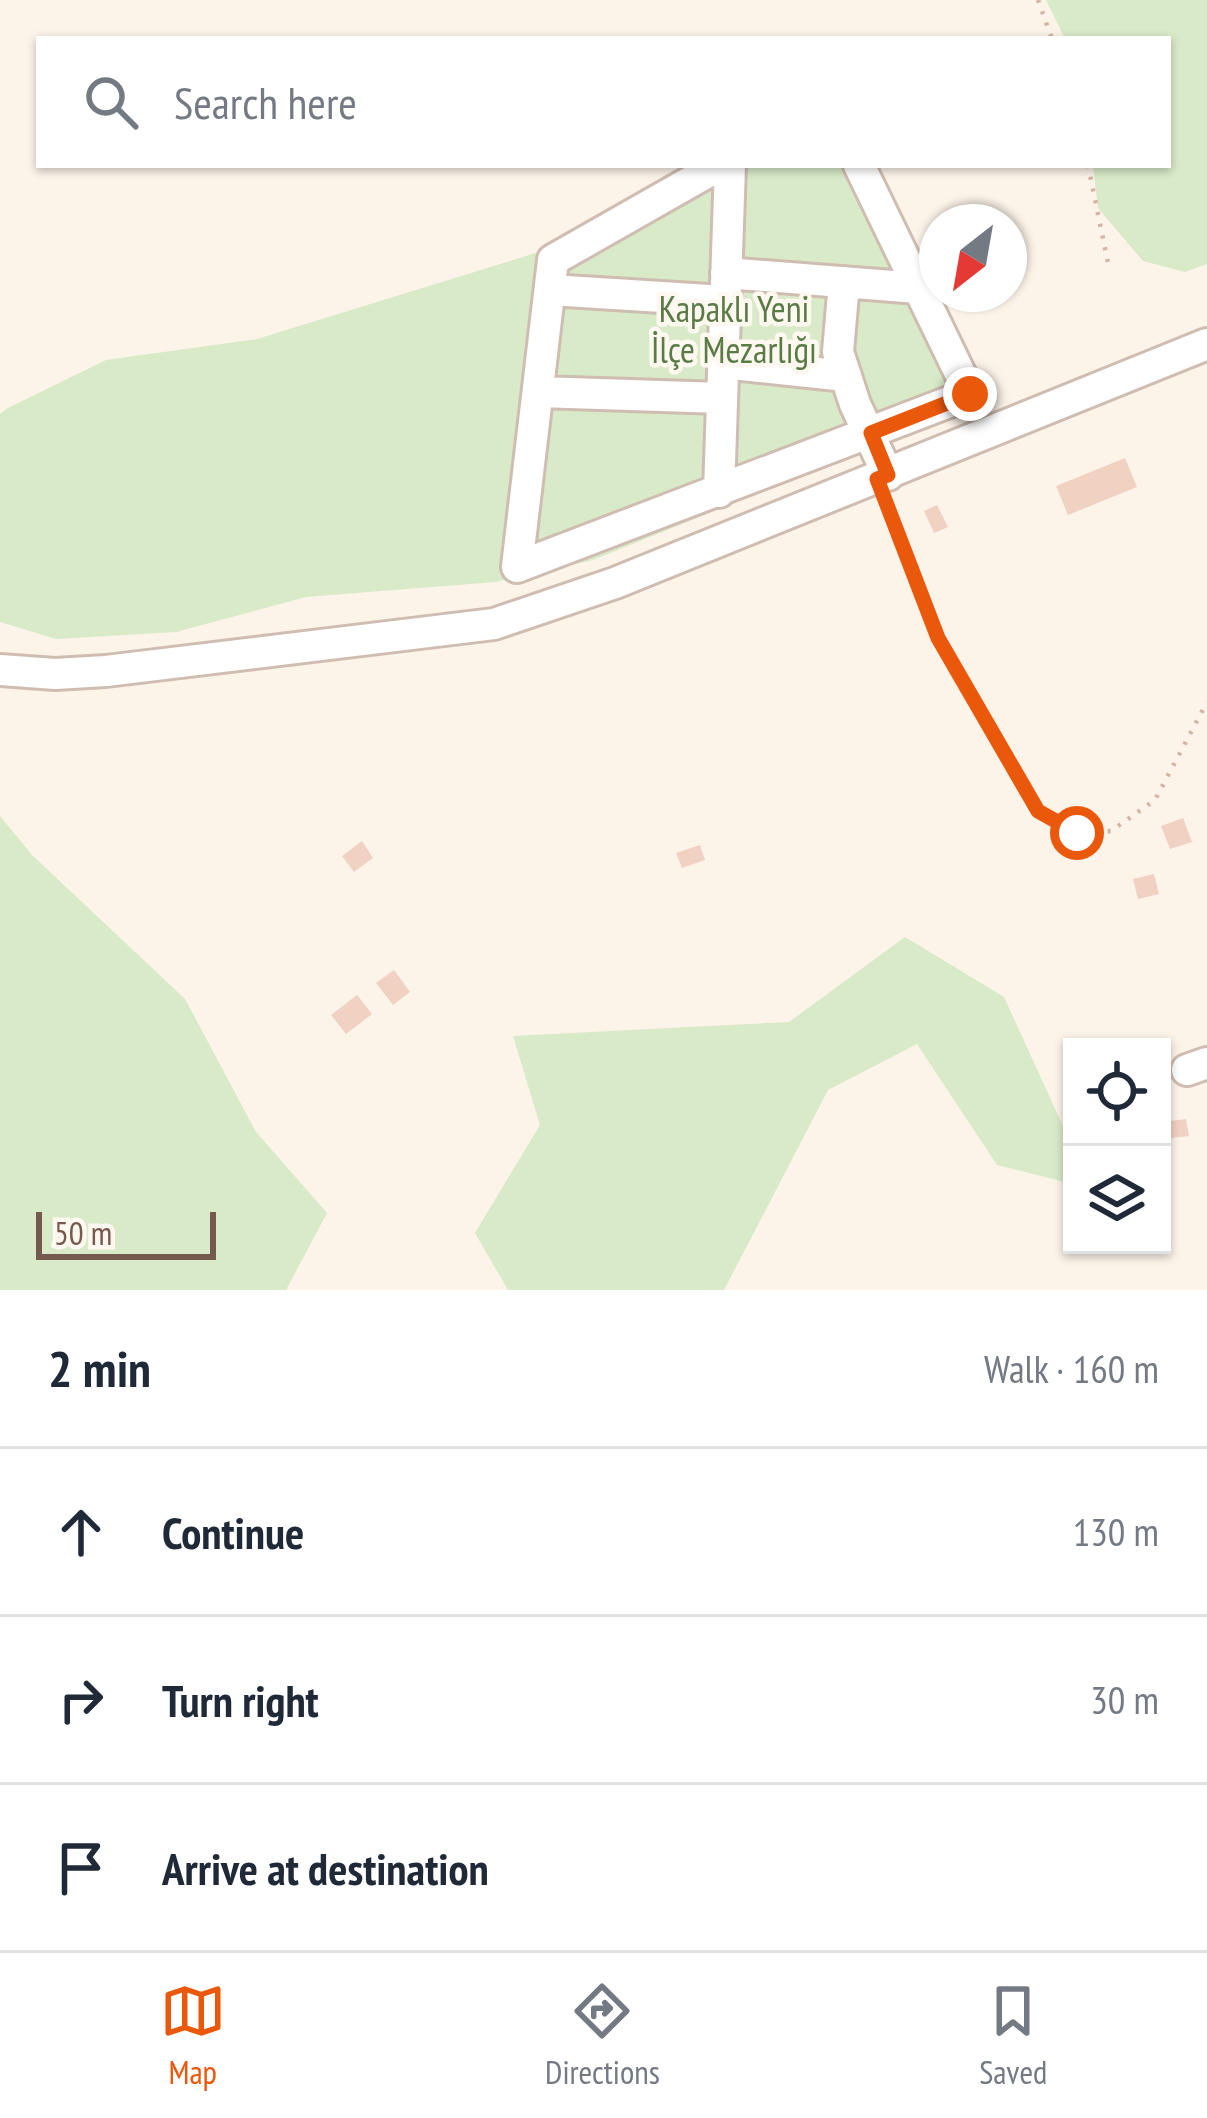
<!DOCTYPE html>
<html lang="en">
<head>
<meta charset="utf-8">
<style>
  :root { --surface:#fff; --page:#f2f2f3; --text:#1f2937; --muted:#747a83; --line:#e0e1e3; --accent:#ea580c }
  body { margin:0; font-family:"PT Sans Narrow",sans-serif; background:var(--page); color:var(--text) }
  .controls { position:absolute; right:36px; bottom:36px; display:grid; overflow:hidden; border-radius:0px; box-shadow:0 3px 9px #0004 }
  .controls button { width:108px; height:108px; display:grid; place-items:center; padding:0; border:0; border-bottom:3px solid var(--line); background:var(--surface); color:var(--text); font:60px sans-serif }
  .compass { position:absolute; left:919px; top:204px; width:108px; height:108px; border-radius:50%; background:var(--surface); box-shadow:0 3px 9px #0004; rotate:211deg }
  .scale { position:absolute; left:36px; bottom:30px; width:180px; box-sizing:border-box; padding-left:12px; border:6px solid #76594d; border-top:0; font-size:33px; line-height:42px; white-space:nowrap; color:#76594d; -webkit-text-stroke:9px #fef8f0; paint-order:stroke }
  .stop { position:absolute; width:36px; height:36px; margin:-27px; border:9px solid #ea580c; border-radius:50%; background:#fff }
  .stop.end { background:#ea580c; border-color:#fff; box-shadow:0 3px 12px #0008 }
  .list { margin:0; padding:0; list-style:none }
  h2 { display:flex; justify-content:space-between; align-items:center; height:156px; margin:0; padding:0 48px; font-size:51px }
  h2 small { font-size:39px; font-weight:400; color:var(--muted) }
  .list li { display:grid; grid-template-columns:78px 1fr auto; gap:36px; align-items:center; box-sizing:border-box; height:168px; padding:0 48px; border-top:3px solid var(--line) }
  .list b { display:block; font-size:45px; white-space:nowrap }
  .list em { font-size:39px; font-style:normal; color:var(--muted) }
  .icon { flex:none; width:66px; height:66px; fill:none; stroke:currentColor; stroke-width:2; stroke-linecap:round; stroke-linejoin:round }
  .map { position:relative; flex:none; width:1207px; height:1290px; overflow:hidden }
  .search { position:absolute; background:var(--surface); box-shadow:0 3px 9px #0004; left:36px; right:36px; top:36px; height:132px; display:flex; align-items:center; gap:30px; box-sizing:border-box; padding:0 42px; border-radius:0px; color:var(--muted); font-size:45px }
  .sheet { height:660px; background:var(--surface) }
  nav { display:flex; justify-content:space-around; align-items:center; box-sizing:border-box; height:168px; border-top:3px solid var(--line); background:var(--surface); font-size:33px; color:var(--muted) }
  nav a { display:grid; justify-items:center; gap:6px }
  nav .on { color:var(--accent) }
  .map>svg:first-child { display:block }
  .green { fill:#d8eac8 }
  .building { fill:#f0d1c2 }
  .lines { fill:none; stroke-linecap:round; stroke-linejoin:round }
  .minor-casing { stroke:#d0bdb1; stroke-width:36 }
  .path { stroke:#d6b4a5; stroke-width:4.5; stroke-dasharray:3 9; stroke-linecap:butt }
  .minor { stroke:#fff; stroke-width:30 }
  .route { stroke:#ea580c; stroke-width:15 }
  .labels { text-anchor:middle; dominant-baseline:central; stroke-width:9; stroke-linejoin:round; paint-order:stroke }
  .park-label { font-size:36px; fill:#597b45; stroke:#fef8f0 }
</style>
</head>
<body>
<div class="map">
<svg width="1207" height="1290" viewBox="0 0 1207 1290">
  <rect width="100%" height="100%" fill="#fcf3e9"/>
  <path class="green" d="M1046,0H1207V264L1185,272L1143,261L1098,208L1093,165H1168V39H1065Z
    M692,165H876L992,399L593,560L495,582L306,597L176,632L56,639L0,622V414L8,408L106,360L257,339L539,252Z
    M0,816L32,855L185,999L256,1132L327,1213L286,1290H0Z
    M905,937L1004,997L1072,1146V1193L1065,1182L997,1165L917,1044L828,1090L724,1290H508L475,1233L540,1125L513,1036L789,1022Z"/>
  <path class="building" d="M1125,458L1137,487L1068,515L1056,486Z
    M937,505L948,527L934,533L924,511Z
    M1183,818L1192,842L1170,849L1161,826Z
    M362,841L373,858L354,872L342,856Z
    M700,845L705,860L682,868L676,853Z
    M1154,874L1159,894L1138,899L1133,879Z
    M394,970L410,992L393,1005L376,983Z
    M357,995L372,1014L346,1034L331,1015Z
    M1186,1119L1189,1136L1162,1139V1122Z"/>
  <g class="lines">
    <g class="minor-casing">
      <path id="minor" d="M720,165L553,260L517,567L970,394L859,165
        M726,273L918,288
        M844,282L838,352L855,404L888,475
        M550,290L725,301
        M723,363L846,376
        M538,392L722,398
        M719,492L730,165
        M0,670L55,674L106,671L494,624L615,583L1207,344
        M1187,1070L1207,1063"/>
    </g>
    <path class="path" d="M1038,0L1052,39
      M1088,165L1108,263
      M886,503L938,638L1038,811L1077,833L1111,831L1155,800L1207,702"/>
    <use href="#minor" class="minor"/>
  </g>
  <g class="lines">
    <path class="route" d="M970,394L871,433L888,475L877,479L938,638L1038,811L1077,833"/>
  </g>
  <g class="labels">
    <g class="park-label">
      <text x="734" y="308">Kapaklı Yeni<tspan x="734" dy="41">İlçe Mezarlığı</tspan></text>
    </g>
  </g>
</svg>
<div class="controls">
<button><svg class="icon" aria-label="locate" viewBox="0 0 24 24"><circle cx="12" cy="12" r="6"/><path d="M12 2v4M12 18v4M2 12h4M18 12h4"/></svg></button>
<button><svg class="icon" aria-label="layers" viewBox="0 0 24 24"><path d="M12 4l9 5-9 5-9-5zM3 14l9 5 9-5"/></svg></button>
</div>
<svg class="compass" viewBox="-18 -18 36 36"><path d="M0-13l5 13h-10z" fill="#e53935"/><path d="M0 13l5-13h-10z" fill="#747a83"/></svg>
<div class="scale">50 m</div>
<div class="stop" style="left:1077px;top:833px"></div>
<div class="stop end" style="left:970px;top:394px"></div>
<div class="search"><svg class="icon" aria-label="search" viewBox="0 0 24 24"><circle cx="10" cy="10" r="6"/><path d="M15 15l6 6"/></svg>Search here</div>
</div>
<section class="sheet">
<h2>2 min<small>Walk · 160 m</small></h2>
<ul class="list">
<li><svg class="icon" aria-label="ahead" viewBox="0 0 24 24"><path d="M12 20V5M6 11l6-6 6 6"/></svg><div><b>Continue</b></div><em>130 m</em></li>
<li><svg class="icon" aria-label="right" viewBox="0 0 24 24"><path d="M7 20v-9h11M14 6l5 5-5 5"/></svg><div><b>Turn right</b></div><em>30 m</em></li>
<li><svg class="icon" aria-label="arrive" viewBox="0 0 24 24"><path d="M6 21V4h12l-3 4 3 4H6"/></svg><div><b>Arrive at destination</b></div></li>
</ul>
</section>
<nav>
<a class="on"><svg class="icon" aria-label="map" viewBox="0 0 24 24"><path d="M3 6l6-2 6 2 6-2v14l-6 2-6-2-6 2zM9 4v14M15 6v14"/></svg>Map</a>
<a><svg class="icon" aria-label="directions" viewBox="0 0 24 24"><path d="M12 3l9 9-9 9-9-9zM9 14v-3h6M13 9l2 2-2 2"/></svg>Directions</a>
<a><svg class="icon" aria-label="saved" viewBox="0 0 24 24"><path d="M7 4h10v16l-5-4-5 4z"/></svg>Saved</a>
</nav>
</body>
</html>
